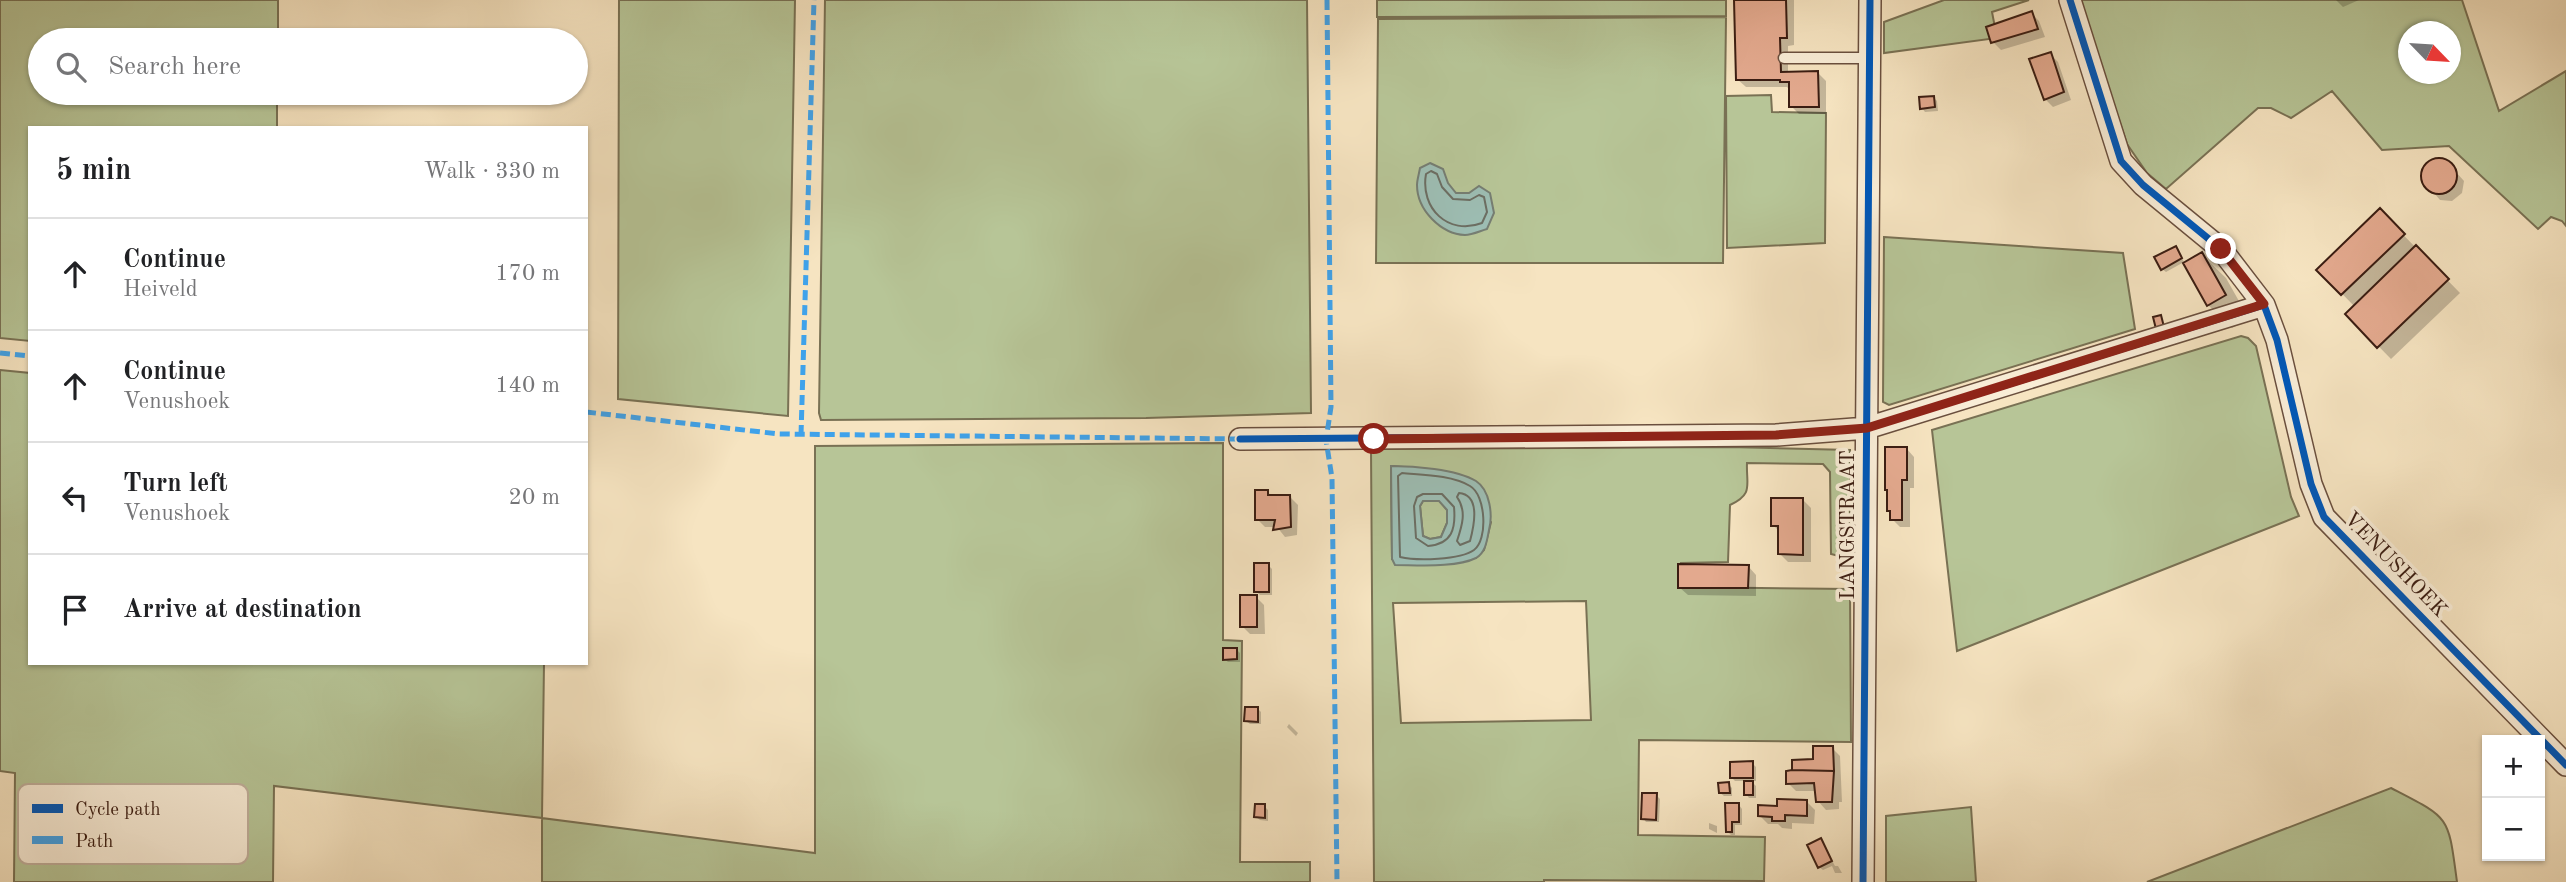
<!DOCTYPE html>
<html lang="en">
<head>
<meta charset="utf-8">
<style>
  :root { --surface:#fff; --page:#f2f2f2; --text:#202124; --muted:#757577; --line:#e0e0e0 }
  body { margin:0; font-family:"Old Standard TT",serif; background:var(--page); color:var(--text) }
  .controls { position:absolute; right:21px; bottom:21px; display:grid; overflow:hidden; border-radius:0px; box-shadow:0 2px 5px #0004 }
  .controls button { width:63px; height:63px; display:grid; place-items:center; padding:0; border:0; border-bottom:2px solid var(--line); background:var(--surface); color:var(--text); font:35px sans-serif }
  .compass { position:absolute; left:2398px; top:21px; width:63px; height:63px; border-radius:50%; background:var(--surface); box-shadow:0 2px 5px #0004; rotate:115deg }
  .stop { position:absolute; width:21px; height:21px; margin:-16px; border:5px solid #8f2418; border-radius:50%; background:#fff }
  .stop.end { background:#8f2418; border-color:#fff; box-shadow:0 2px 7px #0008 }
  .list { margin:0; padding:0; list-style:none }
  h2 { display:flex; justify-content:space-between; align-items:center; height:91px; margin:0; padding:0 28px; font-size:30px }
  h2 small { font-size:23px; font-weight:400; color:var(--muted) }
  .list li { display:grid; grid-template-columns:46px 1fr auto; gap:21px; align-items:center; box-sizing:border-box; height:112px; padding:0 28px; border-top:2px solid var(--line) }
  .list b { display:block; font-size:26px; white-space:nowrap }
  .list p { margin:0; font-size:23px; white-space:nowrap; color:var(--muted) }
  .list em { font-size:23px; font-style:normal; color:var(--muted) }
  .icon { flex:none; width:38px; height:38px; fill:none; stroke:currentColor; stroke-width:2; stroke-linecap:round; stroke-linejoin:round }
  .map { position:relative; flex:none; width:2566px; height:882px; overflow:hidden }
  .search { position:absolute; background:var(--surface); box-shadow:0 2px 5px #0004; left:28px; top:28px; width:560px; height:77px; display:flex; align-items:center; gap:18px; box-sizing:border-box; padding:0 24px; border-radius:38px; color:var(--muted); font-size:26px }
  .panel { position:absolute; background:var(--surface); box-shadow:0 2px 5px #0004; left:28px; top:126px; width:560px; height:539px; border-radius:0px }
  .map>svg:first-child { display:block }
  .green { fill:#b7c597; stroke:#797154; stroke-width:2; fill-rule:evenodd }
  .water { fill:#9dbeb4; stroke:#767e73; stroke-width:2; fill-rule:evenodd }
  .shadow { fill:#0003 }
  .lines { fill:none; stroke-linecap:round; stroke-linejoin:round }
  .shore { stroke:#6c6e63; stroke-width:2 }
  .building { fill:#e3a98e; stroke:#3b1d12; stroke-width:2 }
  .service-casing { stroke:#6a4f3e; stroke-width:13 }
  .minor-casing { stroke:#6a4f3e; stroke-width:24 }
  .service { stroke:#f9edd7; stroke-width:10 }
  .minor { stroke:#f9edd7; stroke-width:21 }
  .quiet { stroke:#3fa2ea; stroke-width:5; stroke-dasharray:10 5; stroke-linecap:butt }
  .cycleway-casing { stroke:#f9edd7; stroke-width:11 }
  .cycleway { stroke:#0057b8; stroke-width:7 }
  .route { stroke:#8f2418; stroke-width:9 }
  .labels { text-anchor:middle; dominant-baseline:central; stroke-width:7; stroke-linejoin:round; paint-order:stroke }
  .street-label { font-size:21px; fill:#3b1d12; stroke:#f9edd7 }
  .key { fill:#f9edd7; stroke:#c0af9c; stroke-width:2 }
  .key-label { font-size:19px; fill:#3b1d12 }
</style>
</head>
<body>
<div class="map">
<svg width="2566" height="882" viewBox="0 0 2566 882">
  <rect width="100%" height="100%" fill="#f6e4c1"/>
  <filter id="stains"><feTurbulence type="fractalNoise" baseFrequency=".00286" numOctaves="4"/><feColorMatrix values="0 0 0 0 .2 0 0 0 0 .09 0 0 0 0 .02 0 0 0 .5 -.17"/></filter>
  <radialGradient id="worn" r=".72"><stop offset=".6" stop-color="#630" stop-opacity="0"/><stop offset="1" stop-color="#630" stop-opacity=".3"/></radialGradient>
  <path class="green" d="M0,0H278V40H40V93H277V128H30V341L0,338Z
    M619,0H795L788,416L618,399Z
    M825,0H1307L1311,413L1146,418L821,420L819,413Z
    M1377,0H1726V16L1377,17Z
    M1944,0H2029L1992,12L1997,38L1884,53V22Z
    M2079,0H2462L2499,111L2566,71V226L2562,221L2551,217L2538,229L2449,146L2382,150L2332,91L2291,118L2271,108H2258L2166,189L2147,173L2127,144ZM2408,32H2450V74H2408Z
    M1726,17L1723,263H1376L1378,19Z
    M1771,95L1772,112L1826,113L1825,243L1727,248L1726,96Z
    M1884,237L2123,253L2135,329L1889,405L1883,402Z
    M2241,336L2248,338L2256,346L2291,497L2299,516L1957,651L1932,430Z
    M0,370L30,373V663H544L542,818L815,853V446L1223,443V640L1242,641L1240,862H1310V882H542V818L274,786L273,882H14L15,773L0,771Z
    M1729,447L1850,450V559L1831,554L1830,472L1823,464L1747,463C1746,485 1754,494 1730,505L1728,562L1681,563L1682,587L1850,589L1851,742L1639,740L1638,835L1765,837L1764,881L1544,880V882H1374L1371,449ZM1391,466L1428,469L1491,522L1484,550L1476,558L1392,559ZM1586,601L1591,720L1401,723L1393,603Z
    M1439,500L1447,510V523L1441,537L1430,539L1423,536L1420,506L1423,501Z
    M2391,788C2451,819 2448,815 2457,882H2147Z
    M1971,807L1976,882H1886V816Z"/>
  <path class="water" d="M1430,163L1443,169L1448,183L1456,193H1469L1479,186L1490,193L1494,213L1487,229C1480,231 1472,235 1465,235C1441,234 1417,210 1417,185C1417,180 1419,174 1420,168Z
    M1391,466C1413,466 1456,469 1476,481C1490,490 1493,515 1489,530C1487,540 1486,552 1476,558C1456,568 1418,565 1395,565L1392,559ZM1423,501H1439L1447,510V523L1441,537L1430,539L1423,536L1420,506Z"/>
  <path class="shadow" d="M1736,0H1794V45L1788,46V74L1818,73L1826,81V114H1799L1791,106L1790,90L1787,87H1746L1737,79Z
    M2336,0H2359L2343,7Z
    M2031,13L2039,21L2045,37L2001,50L1993,42Z
    M2050,54L2058,62L2071,100L2053,107L2045,99Z
    M1933,97L1937,101L1938,111L1925,112L1922,108Z
    M2434,161L2447,162L2464,181L2462,193L2452,201L2440,200L2423,180L2425,168Z
    M2380,211L2460,293L2391,359L2347,314L2355,307L2319,270Z
    M2179,252L2185,264L2202,255L2226,278L2249,319L2232,328L2208,305L2184,262L2166,272L2162,269Z
    M1906,448L1914,457V488H1910V527H1900L1892,519V513L1889,510Z
    M1268,492L1272,497H1290L1298,505L1297,535L1285,537L1277,527H1265L1257,519Z
    M1803,500L1811,508V562H1788L1780,554V532L1773,525Z
    M1268,565L1272,569V595H1260L1256,591Z
    M1748,566L1756,575V596L1688,595L1679,587Z
    M1256,597L1264,605L1265,634H1250L1242,626Z
    M1237,650L1240,653V662H1228L1224,659Z
    M1257,708L1261,712V724H1250L1246,721Z
    M1289,724L1298,733L1296,736L1287,727Z
    M1832,748L1840,756L1842,802H1839V809L1826,810L1818,801L1817,791H1796L1788,783Z
    M1752,763L1756,767V781H1751L1756,786V798H1749L1746,794L1745,781H1735L1732,778Z
    M1728,784L1732,788V796H1724L1720,793Z
    M1656,795L1660,799L1659,822H1646L1643,818Z
    M1807,802L1815,810L1814,824L1792,823V829L1782,828L1778,824H1768L1760,816L1778,808Z
    M1739,805L1742,809V825H1735V835H1731L1728,832Z
    M1264,806L1268,810V821L1260,820L1256,817Z
    M1709,823L1717,826V833L1709,829Z
    M1821,840L1835,866H1838L1842,873H1835L1832,866L1823,870L1819,867Z"/>
  <g class="lines">
    <path class="shore" d="M1431,171L1437,174L1442,187L1453,199L1470,200L1479,195L1484,197L1487,212L1482,223C1448,236 1420,208 1426,174Z
      M1402,473C1423,475 1451,475 1470,486C1486,495 1488,540 1474,550C1460,560 1417,561 1400,557L1398,476Z
      M1459,493C1481,495 1474,526 1470,541L1460,545L1457,541C1462,526 1467,511 1457,497Z
      M1423,494H1442L1454,507C1456,529 1452,544 1428,546L1416,538L1414,506L1417,497Z"/>
  </g>
  <path class="building" d="M1734,0H1786L1787,38H1780L1781,72L1818,71L1819,107H1789V82H1780V80H1736Z
    M2032,11L2038,29L1991,43L1986,27Z
    M2051,52L2064,92L2044,100L2029,59Z
    M1934,96L1935,107L1920,109L1919,97Z
    M2421 176a18 18 0 1 1 36 0a18 18 0 1 1-36 0Z
    M2380,208L2405,234L2341,295L2316,270Z
    M2416,245L2449,279L2377,348L2345,314Z
    M2176,246L2182,258L2161,270L2154,257Z
    M2202,252L2226,295L2207,306L2183,263Z
    M2161,315L2164,327L2156,329L2153,317Z
    M1885,447H1907V480H1902V520H1890V511H1887V490H1885Z
    M1255,490H1268V495H1290L1291,527L1273,530L1275,520H1255Z
    M1771,498H1803V555L1778,554V526H1771Z
    M1254,563H1269V592H1254Z
    M1678,564L1749,565L1748,588H1678Z
    M1240,595H1257V627H1240Z
    M1223,648H1237V659L1223,660Z
    M1245,707H1258V722L1244,721Z
    M1813,746H1833L1834,771L1792,770V760L1813,759Z
    M1753,761V778H1730V762Z
    M1792,770L1834,771L1832,802H1816L1814,783L1786,784V771Z
    M1744,781H1753V795H1744Z
    M1729,782L1730,793H1719L1718,783Z
    M1642,793H1657L1656,820L1641,819Z
    M1777,799L1807,800V816L1785,815V821H1772V817L1758,816V805L1777,806Z
    M1725,803H1739V822H1732V832H1726Z
    M1255,804H1265V818L1254,817Z
    M1821,838L1832,861L1818,868L1807,845Z"/>
  <g class="lines">
    <g class="service-casing">
      <path id="service" d="M1784,58H1869"/>
    </g>
    <g class="minor-casing">
      <path id="minor" d="M2070,0L2121,161L2143,185L2221,249L2264,305L2277,340L2311,484L2324,517L2566,765
        M1240,439L1776,435L1867,428L2264,305
        M1863,882L1870,0"/>
    </g>
    <use href="#service" class="service"/>
    <use href="#minor" class="minor"/>
    <path class="quiet" d="M1327,0L1331,407L1326,440L1332,478L1337,882
      M0,353L30,356
      M586,412L779,434L1240,439
      M801,435L814,0"/>
    <g class="cycleway-casing">
      <path id="cycleway" d="M2070,0L2121,161L2143,185L2221,249L2264,305L2277,340L2311,484L2324,517L2566,765
        M1240,439L1776,435L1867,428L2264,305
        M1863,882L1870,0"/>
    </g>
    <use href="#cycleway" class="cycleway"/>
  </g>
  <g class="lines">
    <path class="route" d="M1374,439L1776,435L1867,428L2264,304L2221,249"/>
  </g>
  <g class="labels">
    <g class="street-label">
      <text transform="translate(1848 525) rotate(-90)">LANGSTRAAT</text>
      <text transform="translate(2395 565) rotate(46)">VENUSHOEK</text>
    </g>
  </g>
  <rect x="18" y="784" width="230" height="80" rx="10" class="key"/>
  <rect x="32" y="804" width="31" height="9" fill="#0057b8"/>
  <rect x="32" y="836" width="31" height="8" fill="#3fa2ea"/>
  <g class="key-label">
    <text x="75" y="815">Cycle path</text>
    <text x="75" y="847">Path</text>
  </g>
  <rect width="100%" height="100%" filter="url(#stains)"/>
  <rect width="100%" height="100%" fill="url(#worn)"/>
</svg>
<div class="controls">
<button>+</button>
<button>−</button>
</div>
<svg class="compass" viewBox="-18 -18 36 36"><path d="M0-13l5 13h-10z" fill="#e53935"/><path d="M0 13l5-13h-10z" fill="#757577"/></svg>
<div class="stop" style="left:1374px;top:439px"></div>
<div class="stop end" style="left:2221px;top:249px"></div>
<div class="search"><svg class="icon" aria-label="search" viewBox="0 0 24 24"><circle cx="10" cy="10" r="6"/><path d="M15 15l6 6"/></svg>Search here</div>
<section class="panel">
<h2>5 min<small>Walk · 330 m</small></h2>
<ul class="list">
<li><svg class="icon" aria-label="ahead" viewBox="0 0 24 24"><path d="M12 20V5M6 11l6-6 6 6"/></svg><div><b>Continue</b><p>Heiveld</p></div><em>170 m</em></li>
<li><svg class="icon" aria-label="ahead" viewBox="0 0 24 24"><path d="M12 20V5M6 11l6-6 6 6"/></svg><div><b>Continue</b><p>Venushoek</p></div><em>140 m</em></li>
<li><svg class="icon" aria-label="left" viewBox="0 0 24 24"><path d="M17 20v-9H6M10 6l-5 5 5 5"/></svg><div><b>Turn left</b><p>Venushoek</p></div><em>20 m</em></li>
<li><svg class="icon" aria-label="arrive" viewBox="0 0 24 24"><path d="M6 21V4h12l-3 4 3 4H6"/></svg><div><b>Arrive at destination</b></div></li>
</ul>
</section>
</div>
</body>
</html>
